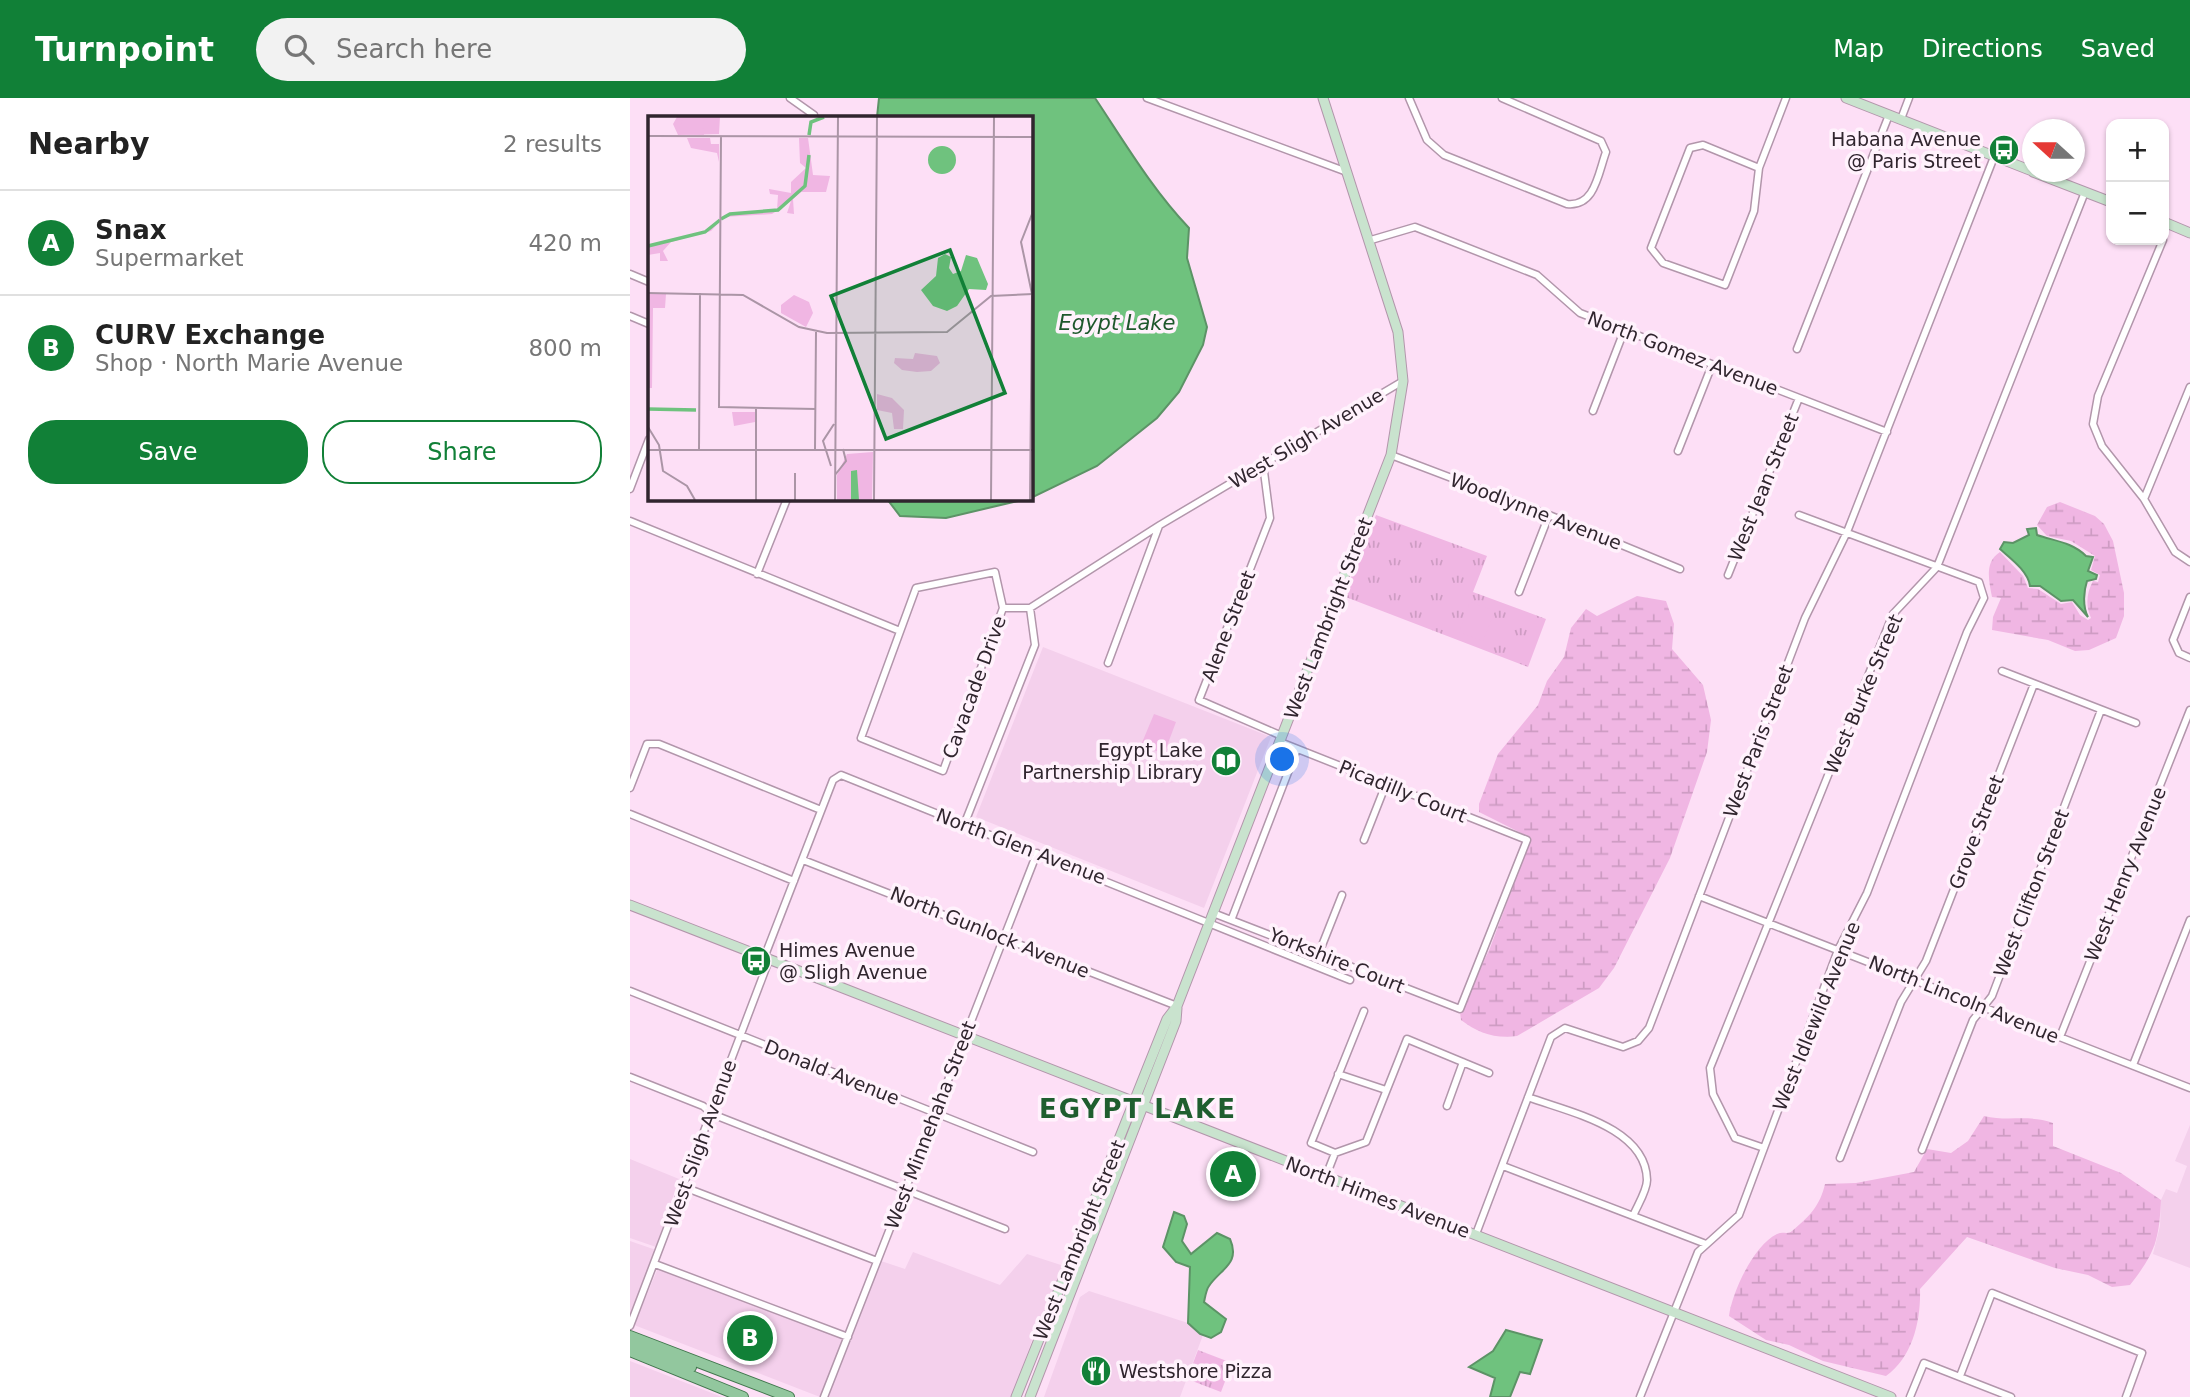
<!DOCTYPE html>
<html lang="en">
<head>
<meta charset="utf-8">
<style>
  :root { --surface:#fff; --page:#f2f2f2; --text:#222; --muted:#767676; --line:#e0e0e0; --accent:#118037 }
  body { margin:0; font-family:"DejaVu Sans",sans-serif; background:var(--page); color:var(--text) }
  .controls { position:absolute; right:21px; top:21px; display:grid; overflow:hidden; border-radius:14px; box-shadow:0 2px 5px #0004 }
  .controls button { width:63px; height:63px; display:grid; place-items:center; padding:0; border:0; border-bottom:2px solid var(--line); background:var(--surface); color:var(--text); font:35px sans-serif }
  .compass { position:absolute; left:1392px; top:21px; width:63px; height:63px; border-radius:50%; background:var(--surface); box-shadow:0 2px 5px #0004; rotate:291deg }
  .you { position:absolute; left:653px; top:662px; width:24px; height:24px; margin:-18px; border:5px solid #fff; border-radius:50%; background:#1a73e8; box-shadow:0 0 0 10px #1a73e833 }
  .badge { display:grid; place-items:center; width:46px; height:46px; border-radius:50%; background:var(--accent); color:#fff; font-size:23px; font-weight:700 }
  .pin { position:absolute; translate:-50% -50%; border:4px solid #fff; box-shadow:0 2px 7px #0006 }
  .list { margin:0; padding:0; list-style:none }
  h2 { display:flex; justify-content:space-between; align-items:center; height:91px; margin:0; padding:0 28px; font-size:30px }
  h2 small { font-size:23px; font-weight:400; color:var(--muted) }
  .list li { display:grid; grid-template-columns:46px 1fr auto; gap:21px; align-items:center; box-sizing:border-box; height:105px; padding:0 28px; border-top:2px solid var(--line) }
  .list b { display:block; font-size:26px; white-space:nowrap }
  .list p { margin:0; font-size:23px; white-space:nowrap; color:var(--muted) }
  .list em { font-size:23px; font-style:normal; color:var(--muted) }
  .actions { display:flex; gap:14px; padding:21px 28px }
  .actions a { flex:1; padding:16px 0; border:2px solid var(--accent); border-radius:28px; text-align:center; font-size:24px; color:var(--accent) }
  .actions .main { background:var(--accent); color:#fff }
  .icon { flex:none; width:38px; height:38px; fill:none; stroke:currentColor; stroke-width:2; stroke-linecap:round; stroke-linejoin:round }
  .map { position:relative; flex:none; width:1560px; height:1299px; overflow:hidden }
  header { display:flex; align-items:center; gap:42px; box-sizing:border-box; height:98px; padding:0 35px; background:var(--accent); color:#fff }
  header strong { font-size:33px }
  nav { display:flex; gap:38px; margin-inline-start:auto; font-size:24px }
  .search { width:490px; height:63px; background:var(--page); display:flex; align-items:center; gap:18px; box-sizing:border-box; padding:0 24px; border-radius:38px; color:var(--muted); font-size:26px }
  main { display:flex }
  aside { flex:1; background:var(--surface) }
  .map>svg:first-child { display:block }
  .built { fill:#f4d0ec }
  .grass { fill:url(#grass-tufts) }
  .wetland { fill:url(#wetland-marsh) }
  .pitch { fill:#f0b6e3 }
  .water { fill:#6fc27e; stroke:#5c9366; stroke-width:2 }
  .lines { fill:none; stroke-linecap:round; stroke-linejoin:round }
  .street-casing { stroke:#b296ab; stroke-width:9 }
  .secondary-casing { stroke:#b296ab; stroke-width:11 }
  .primary-casing { stroke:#41764d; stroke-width:12 }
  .street { stroke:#fff; stroke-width:6 }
  .secondary { stroke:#c9e3ce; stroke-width:9 }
  .primary { stroke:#92c79e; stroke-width:10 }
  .labels { text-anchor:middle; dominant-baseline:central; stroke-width:7; stroke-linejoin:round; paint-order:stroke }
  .poi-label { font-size:19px; fill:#30252e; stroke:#fff2fc; text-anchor:end }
  .street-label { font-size:19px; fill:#30252e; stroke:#fff2fc }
  .water-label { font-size:21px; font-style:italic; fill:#1e582c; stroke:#fff2fc }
  .district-label { font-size:26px; font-weight:bold; letter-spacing:2px; fill:#1f5e2f; stroke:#fff2fc }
  .inset-river { fill:none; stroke:#6fc27e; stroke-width:3.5 }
  .inset-road { fill:none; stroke:#ab95a6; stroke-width:2 }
  .view { fill:#118037; fill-opacity:0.15; stroke:#118037; stroke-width:3.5 }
  .inset-edge { fill:none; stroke:#30252e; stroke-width:3.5 }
</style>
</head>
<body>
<header>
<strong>Turnpoint</strong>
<div class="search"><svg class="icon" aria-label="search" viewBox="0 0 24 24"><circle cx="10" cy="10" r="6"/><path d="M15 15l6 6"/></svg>Search here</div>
<nav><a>Map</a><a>Directions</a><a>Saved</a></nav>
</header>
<main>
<aside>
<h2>Nearby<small>2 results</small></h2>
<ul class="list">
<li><span class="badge">A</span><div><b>Snax</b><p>Supermarket</p></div><em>420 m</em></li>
<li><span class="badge">B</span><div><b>CURV Exchange</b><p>Shop · North Marie Avenue</p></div><em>800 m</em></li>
</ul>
<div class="actions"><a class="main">Save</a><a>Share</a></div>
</aside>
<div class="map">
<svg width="1560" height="1299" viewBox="0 0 1560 1299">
  <defs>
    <pattern id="grass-tufts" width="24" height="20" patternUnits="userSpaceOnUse" patternTransform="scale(1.75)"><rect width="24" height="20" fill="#f0b6e3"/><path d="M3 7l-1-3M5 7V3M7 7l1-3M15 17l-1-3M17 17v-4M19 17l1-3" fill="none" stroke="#ce9cc3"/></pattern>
    <pattern id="wetland-marsh" width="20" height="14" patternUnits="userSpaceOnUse" patternTransform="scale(1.75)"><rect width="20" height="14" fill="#f0b6e3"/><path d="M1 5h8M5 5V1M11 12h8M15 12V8" fill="none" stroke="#ce9cc3"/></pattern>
  </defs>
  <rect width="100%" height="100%" fill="#fddff6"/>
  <path class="built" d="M413,549L641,639L574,810L346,719Z
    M1560,1027V1170L1523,1156L1530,1128L1531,1102L1536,1091L1547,1095L1557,1068L1545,1063Z
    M0,1061L49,1081L26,1149L0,1140Z
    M0,1143L26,1152L0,1218Z
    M283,1154L370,1187L397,1156L434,1168L407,1228L382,1299H198L251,1163L275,1171Z
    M28,1170L213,1241L190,1299L4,1227Z
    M459,1193L558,1225L573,1237L550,1299H414L450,1199Z
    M0,1263L92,1299H0Z"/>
  <path class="grass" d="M746,417L857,458L843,494L916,521L898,569L713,498Z
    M568,1252L602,1265L591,1294L557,1281Z"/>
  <path class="wetland" d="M1430,404L1465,418L1474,426L1483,443L1494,495V518L1486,540L1459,552L1445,553L1418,542L1362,532L1363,519L1371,500L1362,499C1359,483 1354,464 1370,454L1393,478L1398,490L1408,491L1431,506L1442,504L1450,517L1458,522L1461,520C1455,507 1457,494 1463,483L1468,484L1470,477L1461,472L1465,458L1441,443L1417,438L1407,427L1417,409Z
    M1007,498L1036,503L1044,526L1042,551L1073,587L1081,622L1077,654L1040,760L984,870L969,890L887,938C865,941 848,935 831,922L830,914L860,850L901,740L849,714V706L868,656L908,607L917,583L934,559L941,530L956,511L967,518Z
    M1354,1018C1378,1024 1399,1016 1423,1025V1048L1491,1075L1531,1102C1529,1143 1525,1155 1500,1187L1482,1189L1458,1177L1425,1170L1337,1139L1290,1191C1291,1222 1283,1259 1256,1278L1193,1263L1159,1247L1136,1242L1099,1218C1102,1194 1124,1147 1147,1136C1152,1133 1158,1137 1162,1133C1179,1119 1190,1108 1195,1086L1226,1085L1284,1074L1297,1051L1321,1055L1338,1043Z"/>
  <path class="pitch" d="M840,504L865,513L853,543L829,534Z
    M524,616L546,624L534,656L511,647Z"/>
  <path class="water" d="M249,0H465C495,45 522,91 559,130L557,160L577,229L573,247L549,294L527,320L467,368L401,400V19H247Z
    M257,401H396L316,420L270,418Z
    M1406,430L1407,437C1424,443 1442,444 1456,458L1463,459L1458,473L1467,477L1466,481L1457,483C1454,492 1452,508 1458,519L1443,502L1431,503L1410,488H1400C1398,473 1380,460 1370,451L1374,444L1383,445L1399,437L1397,431Z
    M544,1114L554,1118L557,1126L552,1143L561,1156L587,1135L600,1141C611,1166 590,1171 579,1188C576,1192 575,1200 574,1204L596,1221L591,1234L581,1240L570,1236L558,1225L560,1169L546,1164L533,1149Z
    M876,1232L912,1242L900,1276L890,1274L880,1299H860L865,1280L839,1269L863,1253Z"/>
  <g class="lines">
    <g class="street-casing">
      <path id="street" d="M160,0L184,17
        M517,0L717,74
        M779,0L797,42L814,57L937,106C965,109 968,76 976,54L971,43L872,0
        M1271,21L1279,0
        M1129,70L1073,47L1060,50L1021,150L1033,165L1095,187L1124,113L1129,70L1156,0
        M741,142L785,129L907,177L950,215L1257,334
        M1533,142L1468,298L1463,326L1472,348L1514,401L1545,454L1560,464
        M0,176L19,184
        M0,218L19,226
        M1167,251L1259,17
        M963,313L994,233
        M1048,353L1082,267
        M761,357L919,417L1050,471
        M633,366L640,420L569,602L652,638
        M0,391L19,341
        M1514,401L1560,289
        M0,423L270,533
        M365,474L373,510L313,673L231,640L286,490Z
        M127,476L157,401
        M1098,477L1169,300
        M889,494L919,417
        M1560,499L1543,542L1549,555L1560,560
        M373,510H400L530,427L773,283
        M478,565L529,428
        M1372,573L1506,625
        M0,690L17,646H29L191,712
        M0,716L164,783
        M334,727L405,547L400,510
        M734,742L756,686
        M173,762L547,908
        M1069,798L1560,990
        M583,815L830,911L897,742L650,644
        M602,820L667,651
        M689,855L712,797
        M134,860L203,682L211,677L720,882
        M0,893L403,1054
        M734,913L681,1045L705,1055L736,1044L777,941L859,975
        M1430,939L1560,612
        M1503,967L1560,822
        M708,976L756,992
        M0,979L73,1008L82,1016L375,1131
        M898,999C938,1014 1016,1029 1017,1082C1017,1093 1007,1108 1003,1118
        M817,1008L833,964
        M1134,1050L1105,1040L1083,996L1080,970L1263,516L1307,469L1455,94
        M1292,1052L1343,922L1362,898L1471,612
        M1210,1060L1271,904L1296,863L1404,586
        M873,1068L1076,1146
        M696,1078L705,1055
        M54,1089L247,1163
        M846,1136L921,939L935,930L993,949L1008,943L1019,930L1175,520L1217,434L1364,59
        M25,1166L218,1239
        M0,1228L139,862
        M1330,1278L1362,1195L1512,1255L1496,1299
        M194,1299L407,755
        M1010,1299L1068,1154L1109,1117L1208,852L1237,795L1337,534L1354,500L1349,484L1169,417
        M1280,1299L1294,1265L1381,1299"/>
    </g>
    <g class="secondary-casing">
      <path id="secondary" d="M1216,0L1402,73
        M1403,74L1481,104
        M1534,124L1560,135
        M0,807L1261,1299
        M386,1299L537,921L547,908L761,357L773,283L768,234L693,0
        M400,1299L546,923L547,910"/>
    </g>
    <g class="primary-casing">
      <path id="primary" d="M0,1238L159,1299
        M0,1248L61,1269
        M0,1253L113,1299"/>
    </g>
    <use href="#street" class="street"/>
    <use href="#secondary" class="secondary"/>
    <use href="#primary" class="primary"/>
  </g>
  <defs>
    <g id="bus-disc" transform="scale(1.575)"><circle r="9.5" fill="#118037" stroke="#fff2fc"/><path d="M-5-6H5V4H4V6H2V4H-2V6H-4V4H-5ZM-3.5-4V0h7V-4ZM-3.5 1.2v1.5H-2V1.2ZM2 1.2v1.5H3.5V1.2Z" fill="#fff"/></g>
    <g id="library-disc" transform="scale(1.575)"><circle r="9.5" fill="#118037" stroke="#fff2fc"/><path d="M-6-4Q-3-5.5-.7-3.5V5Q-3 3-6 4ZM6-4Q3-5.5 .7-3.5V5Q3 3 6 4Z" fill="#fff"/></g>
    <g id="restaurant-disc" transform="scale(1.575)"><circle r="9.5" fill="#118037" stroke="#fff2fc"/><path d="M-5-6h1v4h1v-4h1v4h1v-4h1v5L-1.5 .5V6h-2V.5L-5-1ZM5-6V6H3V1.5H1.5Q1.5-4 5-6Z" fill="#fff"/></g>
  </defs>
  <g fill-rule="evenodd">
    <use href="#bus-disc" x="1374" y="52"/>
    <use href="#library-disc" x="596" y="663"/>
    <use href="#bus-disc" x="126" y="863"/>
    <use href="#restaurant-disc" x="466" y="1273"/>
  </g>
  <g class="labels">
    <g class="poi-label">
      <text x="1351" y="41">Habana Avenue<tspan x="1351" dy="22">@ Paris Street</tspan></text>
      <text x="573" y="652">Egypt Lake<tspan x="573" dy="22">Partnership Library</tspan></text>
      <text x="149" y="852" text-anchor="start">Himes Avenue<tspan x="149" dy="22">@ Sligh Avenue</tspan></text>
      <text x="489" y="1273" text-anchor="start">Westshore Pizza</text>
    </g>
    <g class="street-label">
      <text transform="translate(1053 255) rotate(21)">North Gomez Avenue</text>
      <text transform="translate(676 340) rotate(-31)">West Sligh Avenue</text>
      <text transform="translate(1133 389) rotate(-68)">West Jean Street</text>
      <text transform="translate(906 413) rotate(21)">Woodlynne Avenue</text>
      <text transform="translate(698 520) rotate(-69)">West Lambright Street</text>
      <text transform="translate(598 528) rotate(-69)">Alene Street</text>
      <text transform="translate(344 589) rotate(-70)">Cavacade Drive</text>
      <text transform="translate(1233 596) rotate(-67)">West Burke Street</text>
      <text transform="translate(1128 643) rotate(-69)">West Paris Street</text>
      <text transform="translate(773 693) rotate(22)">Picadilly Court</text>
      <text transform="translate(1346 734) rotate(-69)">Grove Street</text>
      <text transform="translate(391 748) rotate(21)">North Glen Avenue</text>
      <text transform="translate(1495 776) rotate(-68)">West Henry Avenue</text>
      <text transform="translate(1401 795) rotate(-69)">West Clifton Street</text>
      <text transform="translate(360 834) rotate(22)">North Gunlock Avenue</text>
      <text transform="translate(707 862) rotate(22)">Yorkshire Court</text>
      <text transform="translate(1334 901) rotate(22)">North Lincoln Avenue</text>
      <text transform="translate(1186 918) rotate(-68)">West Idlewild Avenue</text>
      <text transform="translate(202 974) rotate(22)">Donald Avenue</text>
      <text transform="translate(300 1027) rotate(-69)">West Minnehaha Street</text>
      <text transform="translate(70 1045) rotate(-70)">West Sligh Avenue</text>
      <text transform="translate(748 1099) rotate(21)">North Himes Avenue</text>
      <text transform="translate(449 1142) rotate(-68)">West Lambright Street</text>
    </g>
    <g class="water-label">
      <text x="487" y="225">Egypt Lake</text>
    </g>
    <g class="district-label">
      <text x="508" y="1011">EGYPT LAKE</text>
    </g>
  </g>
  <g transform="translate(18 18)">
    <rect width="385" height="385" fill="#fddff6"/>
    <path d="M29,1H72L71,18L30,19L25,8ZM0,177L18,178L17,192H5L4,272H0ZM84,296H107V306L86,310ZM225,336L224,384H189V359L199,338Z" fill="#f0b6e3"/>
    <path d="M35,1H61L54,6L56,19L30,18ZM39,22H62L63,28H71V46L69,37L43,32ZM151,22H160L165,59L182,60L178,76H153L145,83L146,98L139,97L143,85L124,98L76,101L63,115L23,126L15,135L20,145H12V137L0,139V129L60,115L77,99L129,94L130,79L122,78L121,73L143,77V66L158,52L152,47ZM146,179L161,186L165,197L158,211L133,197V189ZM267,237L289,240L292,247L283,255L269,256L254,254L246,247L247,242L265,243ZM229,278L244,282L256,294L255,313H246L244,297L229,294Z" fill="#f0b6e3"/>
    <path d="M280 44a14 14 0 1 1 28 0a14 14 0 1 1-28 0ZM297,138L303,141L301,152L305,158L313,155L318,139L329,142L340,168L338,174L321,173L309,190L299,195L285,190L273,174L288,160L290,142ZM209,354L211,384H203V355Z" fill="#6fc27e"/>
    <path class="inset-river" d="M161,19L163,6L176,1M73,103L82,98L130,94L157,70L161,39M0,130L57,116L72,104M0,293L48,294"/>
    <path class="inset-road" d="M0,20L385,21M73,20L71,291L168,293M0,177L95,179L151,211L179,217L299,216L343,180L385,178M0,311L11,329L15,355L39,370L47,384M167,333L168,216M0,334H385M51,334L52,177M183,350L175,325L186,308M187,359L198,345L195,333M108,384V293M147,384V357M187,384L190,1M226,384L229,1M343,384L346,1M382,384L384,178L373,126L384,98L385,1"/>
    <path class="view" d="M302,134L357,277L238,323L183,180Z"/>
    <rect width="385" height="385" class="inset-edge"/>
  </g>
</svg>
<div class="controls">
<button>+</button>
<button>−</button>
</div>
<svg class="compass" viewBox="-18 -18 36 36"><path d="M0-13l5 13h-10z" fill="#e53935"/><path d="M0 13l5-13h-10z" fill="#767676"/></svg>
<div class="you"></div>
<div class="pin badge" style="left:603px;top:1076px">A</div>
<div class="pin badge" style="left:120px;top:1240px">B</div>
</div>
</main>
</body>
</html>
